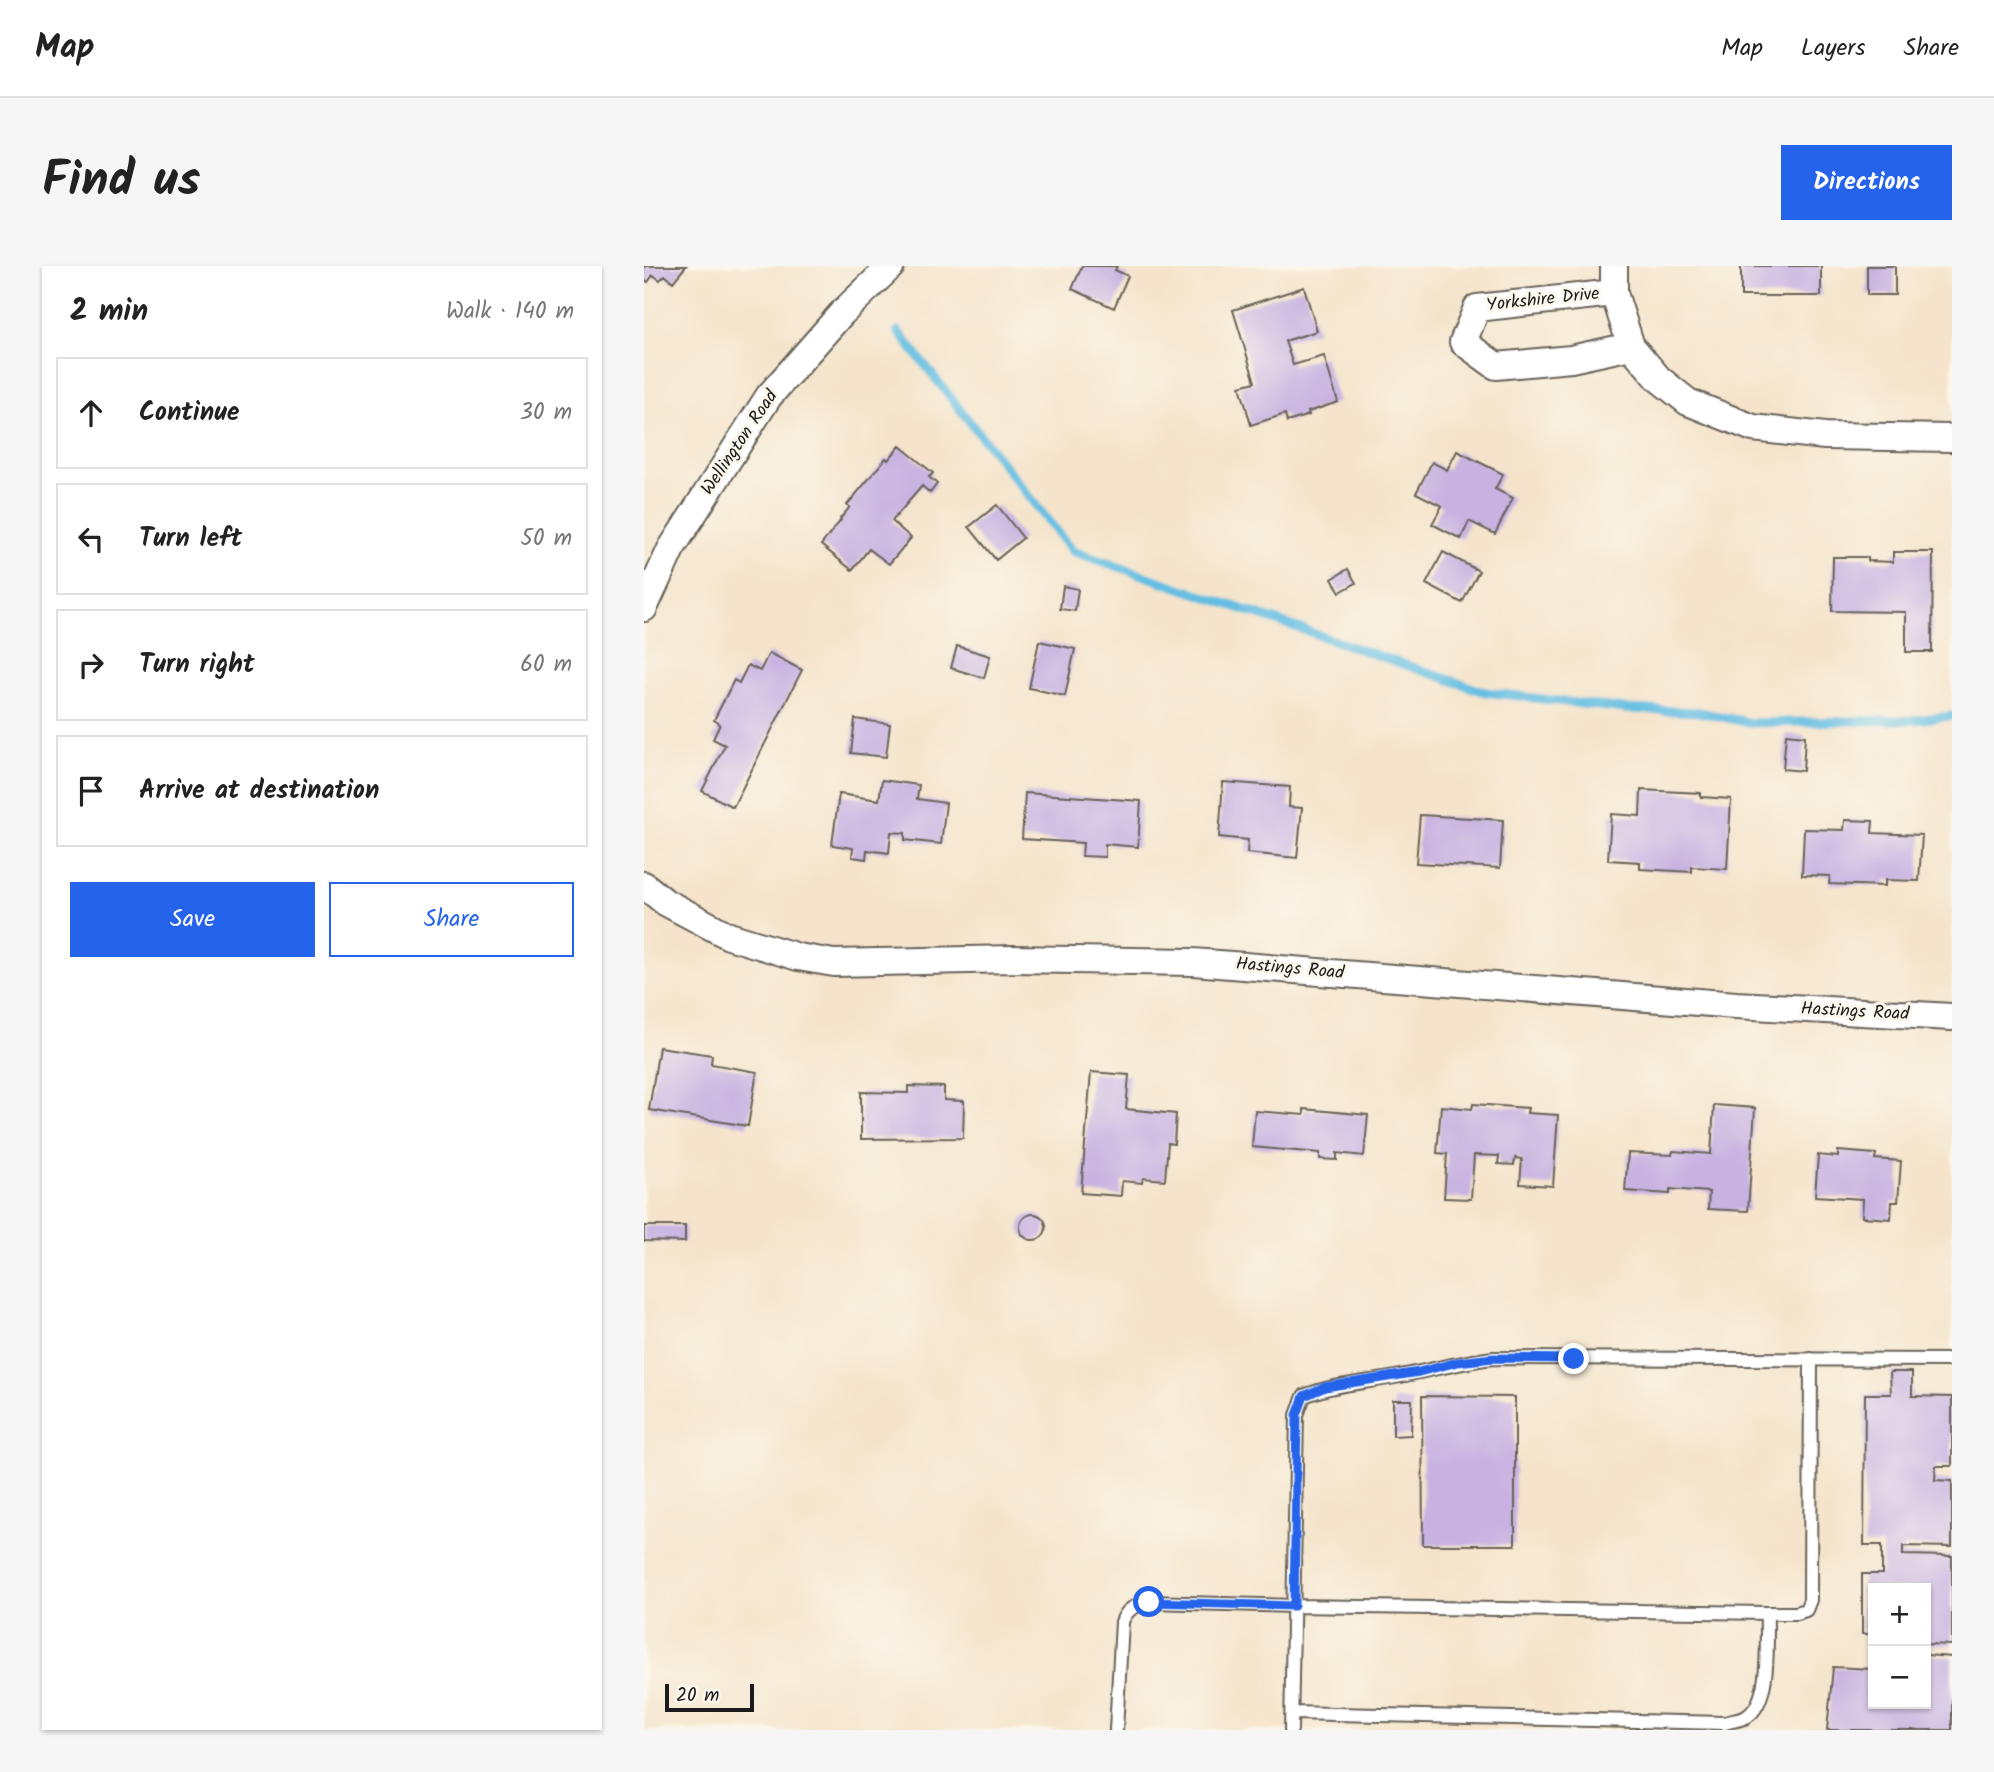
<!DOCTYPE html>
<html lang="en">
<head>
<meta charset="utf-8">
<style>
  :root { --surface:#fff; --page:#f6f6f6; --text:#222; --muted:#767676; --line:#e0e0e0; --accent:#2563eb }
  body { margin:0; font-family:Kalam,sans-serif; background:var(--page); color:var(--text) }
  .controls { position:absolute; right:21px; bottom:21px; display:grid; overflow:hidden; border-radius:0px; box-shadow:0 2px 5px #0004 }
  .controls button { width:63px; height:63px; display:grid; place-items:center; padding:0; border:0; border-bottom:2px solid var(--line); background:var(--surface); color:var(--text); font:35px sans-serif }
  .scale { position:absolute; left:21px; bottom:18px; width:89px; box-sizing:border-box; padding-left:7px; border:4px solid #1c1c1c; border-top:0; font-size:19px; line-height:24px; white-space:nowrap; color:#1c1c1c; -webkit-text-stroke:5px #fbf7ec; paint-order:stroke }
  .stop { position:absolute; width:21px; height:21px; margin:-16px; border:5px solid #2563eb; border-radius:50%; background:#fff }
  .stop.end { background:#2563eb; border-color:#fff; box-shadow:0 2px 7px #0008 }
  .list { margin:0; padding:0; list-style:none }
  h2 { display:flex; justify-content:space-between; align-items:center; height:91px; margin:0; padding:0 28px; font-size:30px }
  h2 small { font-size:23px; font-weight:400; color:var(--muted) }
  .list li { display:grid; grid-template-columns:46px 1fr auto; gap:21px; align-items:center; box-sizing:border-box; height:112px; margin:0 14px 14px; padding:0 14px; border:2px solid var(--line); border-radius:0px }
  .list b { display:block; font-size:26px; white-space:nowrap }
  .list em { font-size:23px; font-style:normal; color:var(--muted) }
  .actions { display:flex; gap:14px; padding:21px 28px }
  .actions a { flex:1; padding:16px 0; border:2px solid var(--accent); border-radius:0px; text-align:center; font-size:24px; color:var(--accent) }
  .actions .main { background:var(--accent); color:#fff }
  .icon { flex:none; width:38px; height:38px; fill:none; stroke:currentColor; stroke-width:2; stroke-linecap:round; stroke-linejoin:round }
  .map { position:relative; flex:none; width:1308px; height:1464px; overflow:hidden; border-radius:0px }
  header { display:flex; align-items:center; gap:42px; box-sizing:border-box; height:98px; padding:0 35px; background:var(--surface); border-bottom:2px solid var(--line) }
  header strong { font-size:33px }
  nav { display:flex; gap:38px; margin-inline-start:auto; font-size:24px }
  .intro { display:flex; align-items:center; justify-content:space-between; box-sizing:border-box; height:168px; padding:0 42px }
  h1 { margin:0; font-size:49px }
  .button { padding:18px 32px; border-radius:0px; background:var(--accent); color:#fff; font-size:24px; font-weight:700 }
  main { display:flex; gap:42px; padding:0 42px }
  aside { flex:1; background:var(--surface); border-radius:0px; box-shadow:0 2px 5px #0004 }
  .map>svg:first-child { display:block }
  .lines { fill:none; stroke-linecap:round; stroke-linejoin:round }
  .stream { stroke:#65bee2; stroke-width:9 }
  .building { fill:#c7b2e1 }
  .service-casing { stroke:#686259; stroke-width:16 }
  .minor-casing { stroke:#686259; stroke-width:30 }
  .service { stroke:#fff; stroke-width:12 }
  .minor { stroke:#fff; stroke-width:26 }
  .route { stroke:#2563eb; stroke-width:9 }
  .labels { text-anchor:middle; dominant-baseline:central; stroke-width:6; stroke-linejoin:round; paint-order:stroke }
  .street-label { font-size:18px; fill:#1c1c1c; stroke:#fbf7ec }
</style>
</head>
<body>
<header>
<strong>Map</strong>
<nav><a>Map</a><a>Layers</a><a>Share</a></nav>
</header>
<div class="intro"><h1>Find us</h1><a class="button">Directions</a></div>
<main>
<aside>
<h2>2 min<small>Walk · 140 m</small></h2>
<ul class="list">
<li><svg class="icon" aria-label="ahead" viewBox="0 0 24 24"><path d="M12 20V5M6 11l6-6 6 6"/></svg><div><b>Continue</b></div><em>30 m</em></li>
<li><svg class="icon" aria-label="left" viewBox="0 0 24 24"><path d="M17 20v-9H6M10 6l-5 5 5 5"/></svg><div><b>Turn left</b></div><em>50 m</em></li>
<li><svg class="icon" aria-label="right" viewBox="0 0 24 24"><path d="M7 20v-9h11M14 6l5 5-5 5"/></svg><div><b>Turn right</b></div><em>60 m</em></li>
<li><svg class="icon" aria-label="arrive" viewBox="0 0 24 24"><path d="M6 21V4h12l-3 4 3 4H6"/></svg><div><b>Arrive at destination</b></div></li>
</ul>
<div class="actions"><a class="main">Save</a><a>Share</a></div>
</aside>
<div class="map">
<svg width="1308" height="1464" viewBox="0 0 1308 1464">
  <rect width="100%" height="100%" fill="#fbf7ec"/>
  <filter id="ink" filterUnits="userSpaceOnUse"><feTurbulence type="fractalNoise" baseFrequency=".0143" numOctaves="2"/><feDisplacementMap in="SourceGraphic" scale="14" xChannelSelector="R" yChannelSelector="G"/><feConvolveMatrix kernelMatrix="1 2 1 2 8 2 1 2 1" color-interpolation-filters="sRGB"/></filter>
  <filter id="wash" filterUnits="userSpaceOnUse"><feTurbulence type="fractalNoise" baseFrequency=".00686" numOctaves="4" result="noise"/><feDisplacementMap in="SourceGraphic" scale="28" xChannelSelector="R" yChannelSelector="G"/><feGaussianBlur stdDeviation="1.57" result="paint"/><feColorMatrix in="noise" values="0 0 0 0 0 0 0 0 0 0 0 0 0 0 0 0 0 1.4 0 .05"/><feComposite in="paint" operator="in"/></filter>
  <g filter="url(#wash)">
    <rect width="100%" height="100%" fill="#f5e4cb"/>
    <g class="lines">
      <path class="stream" d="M254,65L428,285L841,426L980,443L1055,446L1107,457L1270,454L1308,450"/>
    </g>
    <g id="blocks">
      <path class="building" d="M0,0H42L29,16L21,9L16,14L9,9L4,16L0,13Z
        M438,0H473L471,4L484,10L470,42L428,23Z
        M1097,0H1177V30H1097Z
        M1223,0H1251V29H1223Z
        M660,21L673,65L641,75L649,99L680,90L694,136L664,146L665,149L643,156L641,148L607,159L596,120L611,116L589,44Z
        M256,180L289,207L285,211L293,218L286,227L278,220L248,255L267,272L245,298L225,283L208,304L177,279L197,254L196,253L206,241L203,239L242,192L244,194Z
        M813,185L859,208L851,223L869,232L851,268L825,255L817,273L788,258L798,240L772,227L788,196L803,204Z
        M353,239L379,272L352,294L325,261Z
        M799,286L835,305L818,337L782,318Z
        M1249,286H1289L1288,386H1262V346L1188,345L1189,291H1224V295L1249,296Z
        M704,303L712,317L696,326L688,313Z
        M419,320L434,323L431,345L416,343Z
        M395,375L431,383L421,430L385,422Z
        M313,380L346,390L340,412L307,402Z
        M125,387L158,404L89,541L58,525L81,479L69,473L76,458L70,454L90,414L95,417L104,399L116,405Z
        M211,453L246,458L242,491L207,487Z
        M1142,468L1161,470L1159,505L1139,503Z
        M238,514L275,519L273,533L302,537L297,578L261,574V567L247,566L245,587L223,584L222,593L208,591L209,582L188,579L195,528L235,534Z
        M579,516L646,521L645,541L658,542L653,592L603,587L604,574L575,571Z
        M997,524L1057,527V531L1087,533L1083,603L1048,601V606L996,603V596L964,594L967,548L996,550Z
        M381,527L497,535L494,581L461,578V591L438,590L439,577L378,573Z
        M776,549L859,554L856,602L772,597Z
        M1201,554L1229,555L1228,567L1278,569L1275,615L1241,614V620L1185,618L1186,610L1158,609L1160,563L1200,564Z
        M15,781L68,789L67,798L113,806L104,860L5,844Z
        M447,806L485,809L482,843L532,848L530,878L524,877L521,914L499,912L498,917L478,915L477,930L437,927Z
        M264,820L300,821V834L320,835L319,872L217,873V826L264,827Z
        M829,838L884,842L883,847L914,849L909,920L876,918L878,893L871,892L870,899L854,898L855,890L830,889L827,933L800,932L803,888L793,887L797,840L828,843Z
        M1070,839L1111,842L1104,945L1064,943L1065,926L1026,923V928L981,925L984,887L1028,889L1029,885L1067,888Z
        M660,843L724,849L720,890L693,887V894L676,893V887L608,881L611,845L660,849Z
        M1194,885L1232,888L1231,893L1257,895L1254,936H1248L1247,953L1218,951L1219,933L1171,930L1174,889L1194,891Z
        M376 961a13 13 0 1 1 26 0a13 13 0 1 1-26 0Z
        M0,960H41V976L0,975Z
        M1246,1106H1268V1130L1308,1131V1200H1292L1291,1214L1308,1215V1281L1259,1280V1289L1308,1290V1379L1282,1378V1322H1229V1368H1218V1308H1238V1279H1220L1221,1128H1247Z
        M778,1130L871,1131V1279H779Z
        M749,1134H768L767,1169L749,1170Z
        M1282,1389L1308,1391V1464H1183L1189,1401L1229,1403V1438H1282Z"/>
    </g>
  </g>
  <g filter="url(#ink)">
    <use href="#blocks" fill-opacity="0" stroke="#686259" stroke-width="2"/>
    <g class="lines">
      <g class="service-casing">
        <path id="service" d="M648,1447L1081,1457C1087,1455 1096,1454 1102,1451C1128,1436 1122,1374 1123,1347
          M472,1464L478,1356C483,1342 491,1340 505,1336L650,1340L1123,1347H1152L1162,1344L1166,1334L1167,1093
          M647,1464L653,1149L660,1130C689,1118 720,1117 751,1111C784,1105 816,1096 849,1092L1308,1094"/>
      </g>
      <g class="minor-casing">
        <path id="minor" d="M970,0V27L987,80L1015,113L1044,136L1109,162L1181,170L1308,172
          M970,27L833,42L819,76L852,100L927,93L987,80
          M0,342L27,283L125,130L198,47L247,0
          M0,619L21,636L85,670L154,691L190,697L369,693L549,696L1092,739L1308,751"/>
      </g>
      <use href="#service" class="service"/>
      <use href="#minor" class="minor"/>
    </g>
  </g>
  <g class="lines" filter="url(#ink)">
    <path class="route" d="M505,1336L650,1340L653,1149L660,1130L681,1121L775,1106L814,1096L849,1092L930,1093"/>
  </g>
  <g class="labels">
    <g class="street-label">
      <text transform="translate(899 34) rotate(-6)">Yorkshire Drive</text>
      <text transform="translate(96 177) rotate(-56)">Wellington Road</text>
      <text transform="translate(646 703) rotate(5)">Hastings Road</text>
      <text transform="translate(1211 746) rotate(3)">Hastings Road</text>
    </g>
  </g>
</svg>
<div class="controls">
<button>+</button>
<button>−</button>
</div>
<div class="scale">20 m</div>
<div class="stop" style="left:505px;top:1336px"></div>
<div class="stop end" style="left:930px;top:1093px"></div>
</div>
</main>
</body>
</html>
